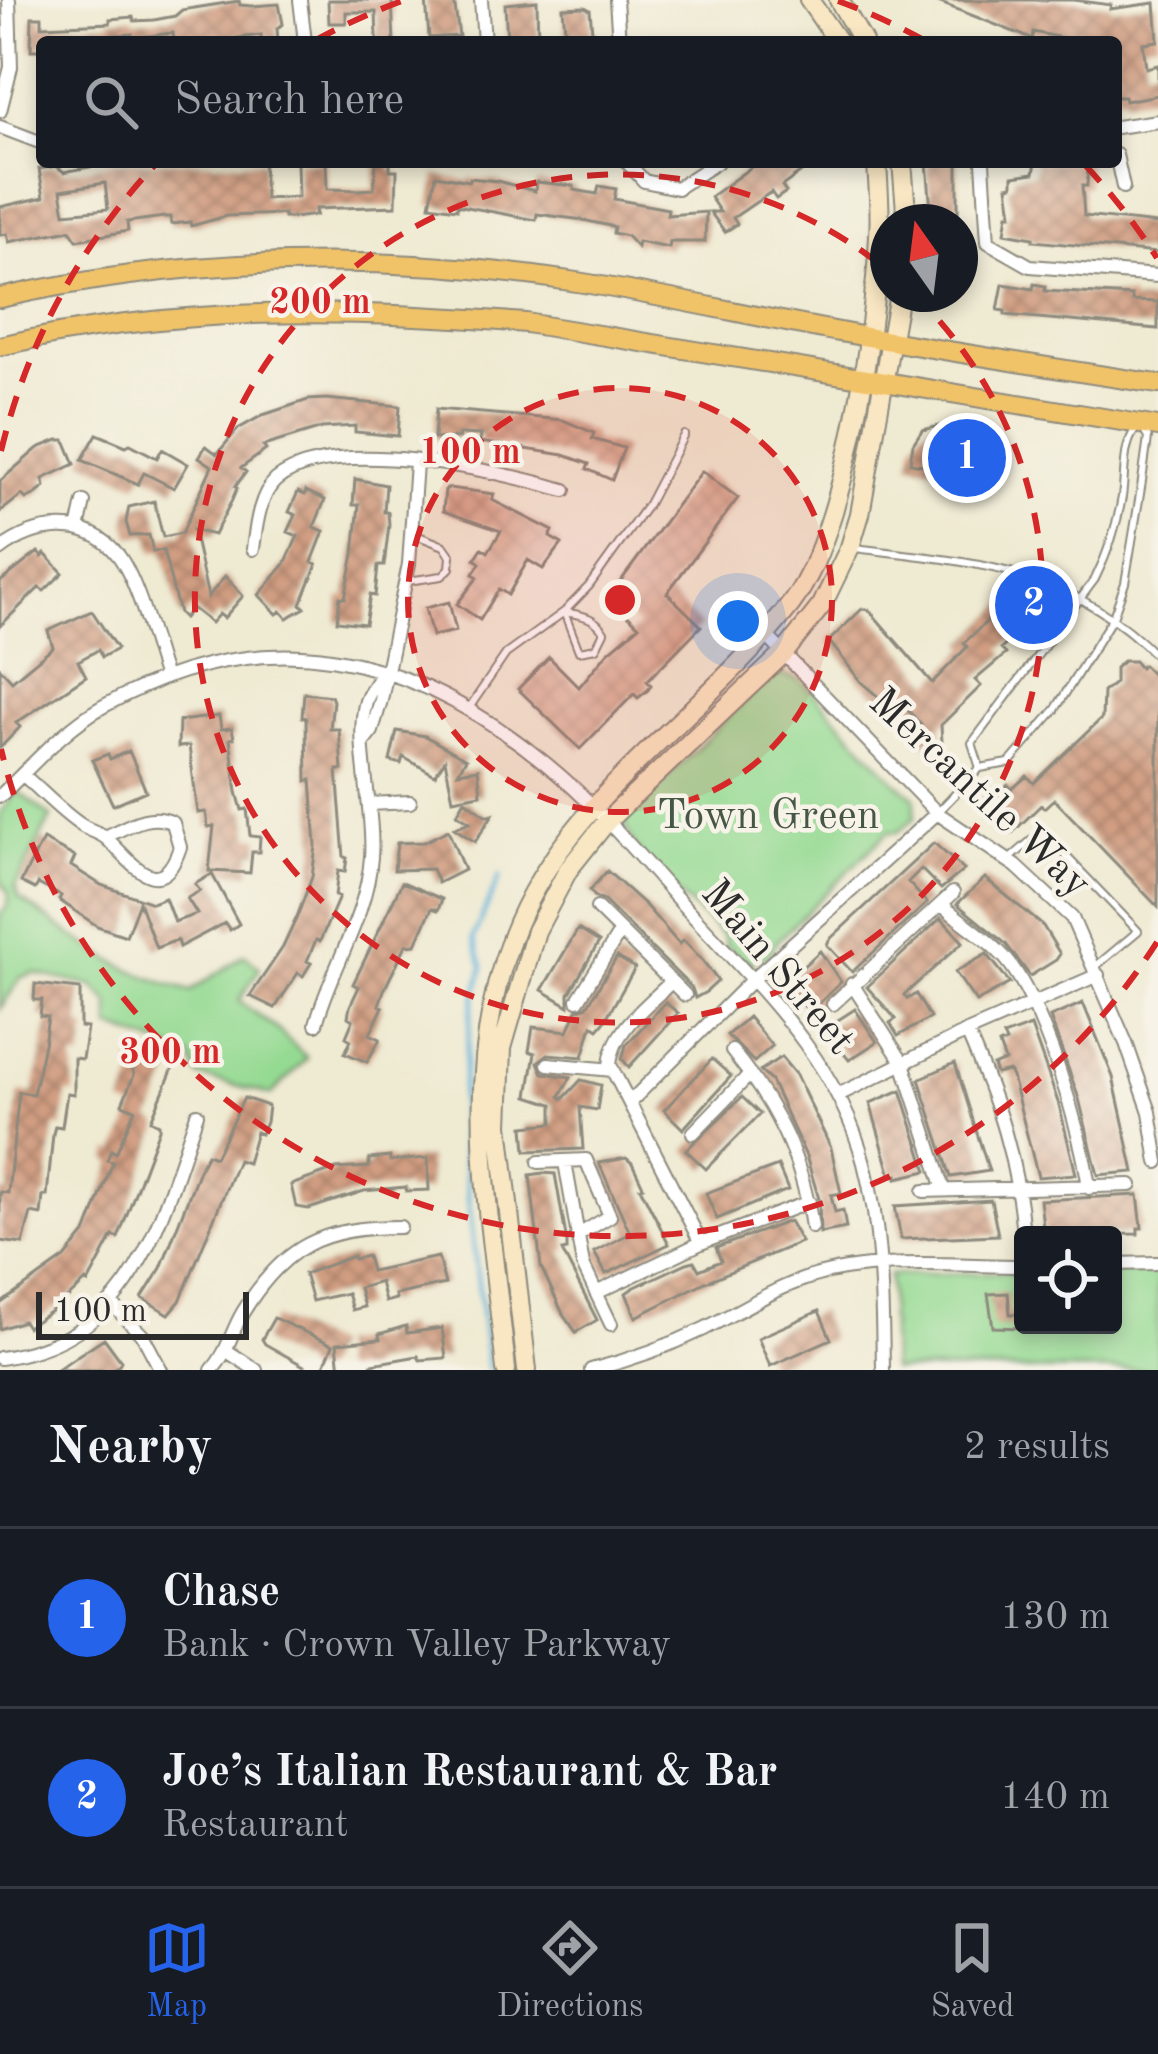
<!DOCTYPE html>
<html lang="en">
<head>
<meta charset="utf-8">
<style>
  :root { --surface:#171b24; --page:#242831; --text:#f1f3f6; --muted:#9ea1a6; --line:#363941; --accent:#2563eb }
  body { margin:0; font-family:"Old Standard TT",serif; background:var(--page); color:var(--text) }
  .controls { position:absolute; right:36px; bottom:36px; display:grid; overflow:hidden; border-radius:12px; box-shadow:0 6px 18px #0003 }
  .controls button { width:108px; height:108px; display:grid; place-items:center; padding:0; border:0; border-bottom:3px solid var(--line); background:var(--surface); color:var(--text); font:60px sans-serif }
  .compass { position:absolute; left:870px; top:204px; width:108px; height:108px; border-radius:50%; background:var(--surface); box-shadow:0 6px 18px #0003; rotate:346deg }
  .scale { position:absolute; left:36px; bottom:30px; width:213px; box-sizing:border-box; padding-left:12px; border:6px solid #2b2b2b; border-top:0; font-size:33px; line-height:42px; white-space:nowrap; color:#2b2b2b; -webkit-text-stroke:9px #f7f3e8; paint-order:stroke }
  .you { position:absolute; left:738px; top:621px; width:42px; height:42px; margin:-30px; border:9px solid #fff; border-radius:50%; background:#1a73e8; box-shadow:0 0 0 18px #1a73e833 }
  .badge { display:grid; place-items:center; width:78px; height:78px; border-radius:50%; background:var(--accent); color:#fff; font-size:39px; font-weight:700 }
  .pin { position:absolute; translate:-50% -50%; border:6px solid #fff; box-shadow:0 3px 12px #0006 }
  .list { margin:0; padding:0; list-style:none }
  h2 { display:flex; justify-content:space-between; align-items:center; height:156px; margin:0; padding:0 48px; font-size:51px }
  h2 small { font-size:39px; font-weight:400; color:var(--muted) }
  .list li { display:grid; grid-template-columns:78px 1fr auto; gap:36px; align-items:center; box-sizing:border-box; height:180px; padding:0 48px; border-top:3px solid var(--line) }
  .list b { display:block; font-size:45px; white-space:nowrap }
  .list p { margin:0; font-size:39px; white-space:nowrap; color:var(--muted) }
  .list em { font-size:39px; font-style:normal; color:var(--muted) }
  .icon { flex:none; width:66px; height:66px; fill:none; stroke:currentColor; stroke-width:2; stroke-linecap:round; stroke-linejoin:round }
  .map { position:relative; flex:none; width:1158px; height:1370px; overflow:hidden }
  .search { position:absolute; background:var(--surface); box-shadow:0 6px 18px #0003; left:36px; right:36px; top:36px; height:132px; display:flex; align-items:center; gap:30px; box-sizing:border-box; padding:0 42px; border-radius:12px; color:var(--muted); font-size:45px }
  .sheet { height:516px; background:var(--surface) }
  nav { display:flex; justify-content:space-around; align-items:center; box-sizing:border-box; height:168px; border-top:3px solid var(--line); background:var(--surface); font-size:33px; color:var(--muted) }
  nav a { display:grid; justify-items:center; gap:6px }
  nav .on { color:var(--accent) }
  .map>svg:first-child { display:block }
  .park { fill:#95da93; stroke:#60825f; stroke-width:3 }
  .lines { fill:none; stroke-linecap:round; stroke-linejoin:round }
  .stream { stroke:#5eb3da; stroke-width:4.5 }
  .building { fill:url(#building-cross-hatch); fill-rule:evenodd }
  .service-casing { stroke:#8d8a7e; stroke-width:10 }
  .minor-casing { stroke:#8d8a7e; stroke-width:16 }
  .secondary-casing { stroke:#8d8a7e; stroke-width:22 }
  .primary-casing { stroke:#8d8a7e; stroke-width:22 }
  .service { stroke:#fff; stroke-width:6 }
  .minor { stroke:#fff; stroke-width:12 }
  .secondary { stroke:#f9e7c3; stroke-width:18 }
  .primary { stroke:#f1c369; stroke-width:18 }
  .ring { fill:none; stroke:#d62828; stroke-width:6; stroke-dasharray:21 15 }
  .labels { text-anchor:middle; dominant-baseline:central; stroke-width:9; stroke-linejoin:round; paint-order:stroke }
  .street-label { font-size:42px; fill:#2b2b2b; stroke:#f7f3e8 }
  .park-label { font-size:42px; fill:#465745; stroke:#f7f3e8 }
  .centre { fill:#d62828; stroke:#f7f3e8; stroke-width:6 }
  .ring-label { font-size:36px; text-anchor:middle; font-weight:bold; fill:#d62828; stroke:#f7f3e8; stroke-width:9; stroke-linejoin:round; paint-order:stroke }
</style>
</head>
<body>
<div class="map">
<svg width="1158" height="1370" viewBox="0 0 1158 1370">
  <defs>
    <pattern id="building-cross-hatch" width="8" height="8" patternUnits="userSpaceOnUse" patternTransform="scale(3)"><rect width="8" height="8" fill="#d19e82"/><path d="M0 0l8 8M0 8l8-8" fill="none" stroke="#aa816b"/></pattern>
  </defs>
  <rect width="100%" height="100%" fill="#f7f3e8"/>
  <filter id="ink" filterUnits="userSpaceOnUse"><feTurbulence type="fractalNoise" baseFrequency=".00833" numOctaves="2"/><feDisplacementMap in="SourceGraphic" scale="24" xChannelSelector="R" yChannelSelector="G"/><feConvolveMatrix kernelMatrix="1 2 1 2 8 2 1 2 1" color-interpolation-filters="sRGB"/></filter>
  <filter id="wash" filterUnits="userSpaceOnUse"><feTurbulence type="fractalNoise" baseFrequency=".004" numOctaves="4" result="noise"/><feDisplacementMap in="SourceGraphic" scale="48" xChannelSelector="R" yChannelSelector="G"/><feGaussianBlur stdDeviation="2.7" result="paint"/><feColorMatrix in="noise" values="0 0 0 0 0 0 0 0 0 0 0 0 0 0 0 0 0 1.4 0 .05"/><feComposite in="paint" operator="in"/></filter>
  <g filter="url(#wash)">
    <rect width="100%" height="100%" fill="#efead2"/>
    <path class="park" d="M778,674L799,679L813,692L896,782L915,797V818L898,832H888L778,940L769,955L750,963L726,946L723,936C695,908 628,857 625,819L748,698Z
      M17,791L51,817L15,887L19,898C80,941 117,972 191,991L245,955L260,968L239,1001L280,1032L307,1058L271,1095L198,1076L190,1056L110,1027V1004L93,986L34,973L21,977L0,1009V914L8,905L9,894L0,879V813Z
      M1158,1269V1370H891L889,1275L1023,1272V1325H1113V1270Z"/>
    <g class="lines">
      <path class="stream" d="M488,1370L461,1135V1097L472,1010L483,966L473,938L500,876"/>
    </g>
    <g id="blocks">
      <path class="building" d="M328,0H392L394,42L377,41L376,12H346V23H329Z
        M426,0H454L459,36L429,38Z
        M933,0H1073L1111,5L1110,9L1155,3L1158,41L1143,43L1146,68L1158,65V95L1125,101L1124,97H1116V42L1073,40L1033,32L1032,39Z
        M239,1L240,5L252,6L279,4L283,24L277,28L278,40L261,42V35L237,38V42H174L173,33L132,38V34L102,36V40H52L42,42V50H31L32,17H42V26L110,23V19L133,17L134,21L154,20L175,16L182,10Z
        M537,1L538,42L507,41L505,4Z
        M585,7L590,10L593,42H566L563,8Z
        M116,162H263L265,199L298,197L297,162H326L327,189L359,190L374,189L376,162H390V170H397L396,206L315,209L316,215L293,218H284V214L227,216L191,226L190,222L171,224L170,217H164L127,222L128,231L77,240L70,230L9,242L7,234L0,235V207L44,197L39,169L56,166L64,172ZM105,183L108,209L65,213L61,190Z
        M758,162H815L782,186L786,192L776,199L771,192L733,218L737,224L725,232L710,212H720L710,197Z
        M927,162H958V222H932Z
        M1036,162H1088L1087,186H1082L1084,216L1158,224V253L1033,241V238L1005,233L1008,214H1012L1008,186L1013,185V176L1034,173Z
        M436,175L469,181L470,178L497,181L535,191L536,182L574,186V190L597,194L599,186L616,189L614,199L668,209L667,215L706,212L705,242H670L669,248L638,242L637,247L627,236L613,233L614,227L583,220L537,214L536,220L457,205V209L430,205Z
        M1003,284L1033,289L1034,284L1045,286V291L1132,296V301L1158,302V329L1005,315V311L998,310Z
        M326,399L400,406L398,436L355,432V426L322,428L263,446L266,450L241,468L246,472L235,487L237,488L232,500L214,535L193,530L208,597L225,576L243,596L224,618L219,614L211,623L192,608L184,618L179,613L163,550L153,552L149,535L130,536L126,522L129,507L154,501L163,537L182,533L212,466L199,457L206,446L217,454L238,429L263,415L308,400Z
        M436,409L563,420L594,433L592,439L624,448L612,480L587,469L589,464L564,455L480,442L481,435L459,434V438L434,439Z
        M939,426L1000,437L1002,449H997L991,476L910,463L913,444L922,430Z
        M97,434L126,446L130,444L157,458L162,449L188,464L174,488L144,473L138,484L82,460Z
        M58,440H65L75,464L43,479L45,487L36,494L26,499L22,495L0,512V481L38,448Z
        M702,471L738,498L667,593L701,626L647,681L651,685L648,690L638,698L634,694L580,749L518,689L549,657L579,687L608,652L639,626L609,597Z
        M355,479L386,485L384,512H388L389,525L384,566H378L375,596L370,595L365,624L337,621L340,597L345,598L354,554L359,505H353Z
        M449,488L494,494L492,500L553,531L550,537L562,544L543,569L528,560L508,595L499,589L480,620L457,604L478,577L473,574L480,563L475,559L482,548L488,552L501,531L443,511L445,490Z
        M306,491L325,500L314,527L324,531L312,562L317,564L301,604L305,608L287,618L281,611L277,614L259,595L285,564L298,536L288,532L296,515L289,512L298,492L305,495Z
        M38,552L42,557L45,554L63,573L44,591L39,588L0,626V582Z
        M1022,588L1029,595L1044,596L1047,608L1001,649L1006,654L975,680L981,686L941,725L942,742H919L921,725L900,701L890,707L861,682L829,641L862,609L869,610L932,683L967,647L964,643Z
        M449,602L456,631L432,636L425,608Z
        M92,611L117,649L102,657L98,650L78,661L86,676L16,723L20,727L0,748V668L12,681L53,647L48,631Z
        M1123,661H1134L1140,668L1143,665L1158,680V907L1054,799L1044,808L1041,805L1012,833L998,818L986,816L980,808L983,799L998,795L1008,785L1012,789L1027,776L1034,783L1102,718L1103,692L1115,683V668Z
        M304,693L331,696L333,701L330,729H339L342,770H337L344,857L347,858L345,872L338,871L335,896L339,897L320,941L316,940L307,961L311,963L303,976L298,973L275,1008L250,996L283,947L297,917L312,877L316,846L311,780L307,781L306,718L302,717Z
        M219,716L221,729L232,728L234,738L230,739L237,792L242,810L247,809L250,836L260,837L259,852H252L250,873L209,871L214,826L208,827L206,812L198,813L189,746L178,747L179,721Z
        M397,731L425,736L466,759L458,772L478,769L481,794L453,799L445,760L435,775L403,757L401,764L390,761Z
        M129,751L146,791L113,805L92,760L108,754L110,759Z
        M465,800L487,816L493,814L475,842L454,828L470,822L457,814Z
        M448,830L464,870L438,883L432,869L394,870L397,843L424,842Z
        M43,840L75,857L71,866L101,885L152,903L165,898L174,922L197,914L187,898L200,891L195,884L212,874L239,924L230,930L225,923L179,947L177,940L156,948L139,902L126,936L97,926L59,900L61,896L38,884L35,889L21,882Z
        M934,843L964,870L941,889L921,869L908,882L927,903L852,972L827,945L829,940Z
        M607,871L646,906L679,944L683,940L703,961L718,981L706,992L695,998L692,988L604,901L595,897L590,890Z
        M985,878L1043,926L1060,954L1056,960L1030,976L1006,944L957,904Z
        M402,882L442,899L438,910L432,908L416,944L406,945L384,990L379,1005L383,1007L370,1034L380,1039L367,1062L345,1053L351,1040L346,1037L353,1020L348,1017L350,1006L359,987L353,984Z
        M941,918L963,942L904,995L907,999L916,994L930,1018L898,1036L890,1023L896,1019L867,987Z
        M578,929L599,942L569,994V1006L542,990Z
        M820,951L841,982L810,1012L788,988L791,986L787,981Z
        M987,954L1010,983L976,1002L955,972Z
        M617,957L635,968L604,1022L598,1029L592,1025L583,1057L548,1054L538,1062L543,1073L571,1077L560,1096L563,1099L581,1080L601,1085L597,1110L580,1107L583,1149L526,1151L524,1126L553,1123V1104L528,1096L535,1053L529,1051L533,1027L568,1031L577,1010L587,1006Z
        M35,984L80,989V1027L87,1028L82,1059L74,1058V1094L67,1093L62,1127L55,1126L53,1134L47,1196H43L41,1215L31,1213L23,1244L0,1241V1192L8,1193L19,1092L33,1094L44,1044L48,1017L40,1016L42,1000H34Z
        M665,1002L678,1013L629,1067L622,1059L626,1045Z
        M1083,1003L1113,1077L1134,1172L1098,1175L1079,1099L1050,1017Z
        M855,1009L877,1042L849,1060L824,1029Z
        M748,1017L772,1046L754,1062L727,1035Z
        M1031,1026L1059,1105L1076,1174L1038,1177L1012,1077L1009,1071L996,1074L993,1066L1005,1061L999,1045L1006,1042L1003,1036Z
        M145,1049L176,1061L151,1120L159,1124V1129L118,1238L113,1236L88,1283L86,1281L60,1305L27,1327L23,1321L0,1329V1304L65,1258L87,1231L113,1162L107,1160L111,1150L116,1153L135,1109L122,1104L134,1075L131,1064L136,1052L143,1054Z
        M781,1057L796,1075L831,1148L841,1193L831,1195L835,1212L843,1210L846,1228L820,1233L819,1199L806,1156L771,1081L760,1071Z
        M712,1059L731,1076L683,1129L664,1110Z
        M955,1063L989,1171L951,1177L919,1079Z
        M901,1090L927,1171L897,1178V1175L891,1176L870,1103Z
        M742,1097L760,1114L706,1169L686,1150Z
        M244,1098L268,1106L266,1122L261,1134L256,1132L247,1163L238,1160L180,1301L169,1314L142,1298L161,1268L201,1165L207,1154L215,1157Z
        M390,1157V1161L428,1158L429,1190L406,1191V1187L364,1191L309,1209L296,1207L291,1185L336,1169L369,1167V1159Z
        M626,1158L632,1163L643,1186L640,1187L669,1244L606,1274L594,1252L630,1233L599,1163Z
        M778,1166L788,1190L717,1219L706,1193Z
        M543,1173L555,1174L567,1243V1250L562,1251L597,1320L576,1332L563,1314L541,1267L530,1175Z
        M1138,1195L1142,1228H1138V1234L1044,1235L1040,1200Z
        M991,1200L998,1235L901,1239L895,1206Z
        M789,1221L801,1242L705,1282L636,1317L626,1293L633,1288L687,1263L694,1261L699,1270L721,1261L716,1248Z
        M353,1256L354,1259L367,1256L371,1271L438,1257L445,1284L395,1295L396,1299L385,1302L380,1282L359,1288L364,1307L352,1310L347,1293L312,1301L304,1274Z
        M1008,1293L1010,1314H1023V1328L993,1327L988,1294Z
        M819,1311L831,1339L770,1366L758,1338Z
        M274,1318L333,1345L322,1370H303L304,1366L265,1344L262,1339Z
        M406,1326L407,1333L442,1328L446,1358L420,1360L418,1356L372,1364L368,1370H340L337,1343L380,1339L379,1334Z
        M104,1338L121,1361L118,1366L112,1370H56Z"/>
    </g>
  </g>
  <g filter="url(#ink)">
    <use href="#blocks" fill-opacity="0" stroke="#8d8a7e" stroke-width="3"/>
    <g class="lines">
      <g class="service-casing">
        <path id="service" d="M854,548C972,562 1071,567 1158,658
          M408,581L442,576L450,568L451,556L444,546L411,533
          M564,612C580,615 595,616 604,632L596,648L579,651Z
          M469,708L506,654L564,612L589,586L648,504L684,435
          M937,813L980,768L1009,763L1055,710L1113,617L1125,583L1141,488L1148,438L1140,424C1121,443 1126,471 1122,497C1117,526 1108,553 1095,579L972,743L980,768
          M1011,858L1042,831L1138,931L1095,967"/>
      </g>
      <g class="minor-casing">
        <path id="minor" d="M300,0L305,42
          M481,0L484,42
          M616,0L619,42
          M0,111L11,67L9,0
          M0,127L42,143
          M1116,127L1158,121
          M1116,155L1123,187
          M627,162L644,181L677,188L717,162
          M983,162L988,242L1030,266L1158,276
          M78,529L84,502
          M253,549C256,527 259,495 276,480C332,434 498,471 565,490
          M0,550C35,523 87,516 118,555C138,581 154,646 165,678
          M765,634L937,813L1016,866L1072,918L1126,1043L1150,1112L1158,1162
          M365,740L372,731L381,700L409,564L416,463
          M23,775C42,791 60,811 81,825C88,830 99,832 106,838C130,859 160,907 180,847L173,823C149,811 127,827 105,837
          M0,796C32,766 63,729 102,707C264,617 407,651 545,763C597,805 640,857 684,906C755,984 837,1058 864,1163C882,1231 882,1301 883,1370
          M369,804L410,802
          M941,904C962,923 988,938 1006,959C1042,1001 1082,1132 1089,1188
          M597,908L685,995
          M671,982C648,1005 612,1030 610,1065L701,1243
          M852,984L903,1063L944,1189
          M578,1000L620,932
          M833,1004L953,893
          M316,1024C331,968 367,916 371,857C375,811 354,742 366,701C370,690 378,679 385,669
          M967,1032C998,1104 1017,1156 1023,1235
          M732,1051C776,1105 802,1158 812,1227
          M548,1064L613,1070
          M838,1095L967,1032L1098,975
          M631,1101L752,980L937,813
          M693,1133L750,1074
          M539,1162L586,1160L610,1216L577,1236
          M565,1162L583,1265L611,1324
          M924,1191L1131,1185
          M1113,1264L1158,1263
          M596,1293L701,1243L809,1202
          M112,1304L143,1336L161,1370
          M227,1351L256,1370
          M0,1358C134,1340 159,1223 197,1114
          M212,1370C228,1352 231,1332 243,1312C284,1245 323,1227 400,1227
          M591,1370C630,1360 667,1347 704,1329C740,1311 772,1289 811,1277C873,1257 958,1266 1023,1266"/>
      </g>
      <g class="secondary-casing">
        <path id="secondary" d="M809,0L838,42
          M839,0L863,42
          M902,162L907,222
          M506,1370C492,1222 458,1081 512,937C564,798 703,718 791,604C846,531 875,328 879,235C881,211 878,186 877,162
          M527,1370L499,1125L502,1048L536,931L568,870L607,821L784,653L822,605L850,547L860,514L899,294"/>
      </g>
      <g class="primary-casing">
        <path id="primary" d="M0,298C188,256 387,252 577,282C667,296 755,317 845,333C949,352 1053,368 1158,384
          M0,346C174,305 349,309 526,323L1158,427"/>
      </g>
      <use href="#service" class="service"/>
      <use href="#minor" class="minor"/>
      <use href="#secondary" class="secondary"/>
      <use href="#primary" class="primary"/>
    </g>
  </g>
  <circle cx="620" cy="600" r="212" fill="#d62828" fill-opacity=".12"/>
  <g class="ring">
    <circle cx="620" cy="600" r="212"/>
    <path d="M915 295A424 424 0 1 1 887 270"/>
    <path d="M1157 942A637 637 0 0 1 1 749M1 451A637 637 0 0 1 154 166M316 40A637 637 0 0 1 402 1M838 1A637 637 0 0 1 924 40M1086 166A637 637 0 0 1 1157 258"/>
  </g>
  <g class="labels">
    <g class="street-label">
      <text transform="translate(979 794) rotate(43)">Mercantile Way</text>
      <text transform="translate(777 968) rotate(50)">Main Street</text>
    </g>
    <g class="park-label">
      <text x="768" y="817">Town Green</text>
    </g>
  </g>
  <circle cx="620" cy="600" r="18" class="centre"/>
  <g class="ring-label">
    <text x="320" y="313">200 m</text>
    <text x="470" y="463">100 m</text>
    <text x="170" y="1063">300 m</text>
  </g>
</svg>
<div class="controls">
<button><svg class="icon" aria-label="locate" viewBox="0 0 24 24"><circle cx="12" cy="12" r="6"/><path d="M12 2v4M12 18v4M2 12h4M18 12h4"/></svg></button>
</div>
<svg class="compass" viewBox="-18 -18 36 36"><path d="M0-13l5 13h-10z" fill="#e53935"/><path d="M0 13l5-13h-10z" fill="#9ea1a6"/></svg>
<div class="scale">100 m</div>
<div class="you"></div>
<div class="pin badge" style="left:967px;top:458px">1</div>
<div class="pin badge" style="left:1034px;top:605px">2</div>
<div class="search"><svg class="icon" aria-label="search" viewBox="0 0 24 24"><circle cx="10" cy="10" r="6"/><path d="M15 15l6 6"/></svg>Search here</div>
</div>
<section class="sheet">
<h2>Nearby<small>2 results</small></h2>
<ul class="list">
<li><span class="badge">1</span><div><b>Chase</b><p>Bank · Crown Valley Parkway</p></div><em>130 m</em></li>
<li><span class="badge">2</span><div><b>Joe’s Italian Restaurant &amp; Bar</b><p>Restaurant</p></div><em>140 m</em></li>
</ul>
</section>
<nav>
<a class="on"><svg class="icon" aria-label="map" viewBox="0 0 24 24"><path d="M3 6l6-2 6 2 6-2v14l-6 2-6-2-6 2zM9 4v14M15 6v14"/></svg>Map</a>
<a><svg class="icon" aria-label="directions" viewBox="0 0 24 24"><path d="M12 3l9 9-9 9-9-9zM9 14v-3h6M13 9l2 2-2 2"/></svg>Directions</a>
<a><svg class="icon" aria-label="saved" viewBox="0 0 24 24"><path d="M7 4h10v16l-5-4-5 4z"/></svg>Saved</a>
</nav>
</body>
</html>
